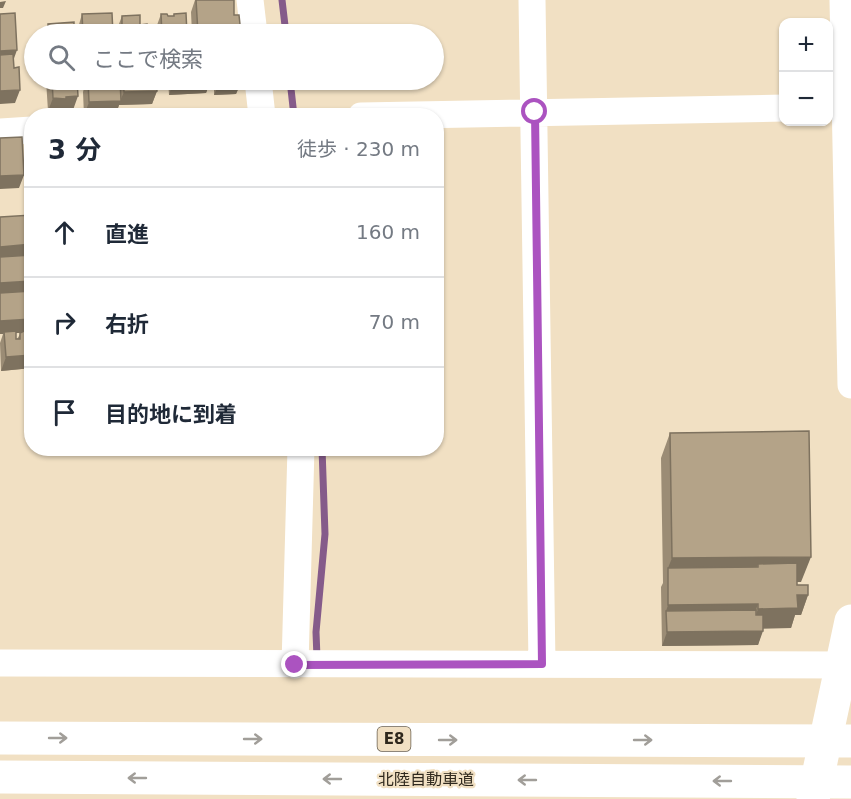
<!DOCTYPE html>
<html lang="ja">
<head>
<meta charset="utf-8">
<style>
  :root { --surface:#fff; --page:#f6f6f7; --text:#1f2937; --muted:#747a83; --line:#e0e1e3 }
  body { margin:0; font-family:"DejaVu Sans","Noto Sans JP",sans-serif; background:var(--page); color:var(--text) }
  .controls { position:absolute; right:18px; top:18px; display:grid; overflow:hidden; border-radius:12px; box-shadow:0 2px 4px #0004 }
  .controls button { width:54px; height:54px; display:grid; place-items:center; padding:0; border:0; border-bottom:2px solid var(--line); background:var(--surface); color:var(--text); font:30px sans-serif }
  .stop { position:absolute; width:18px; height:18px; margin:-14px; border:4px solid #ab53c0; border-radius:50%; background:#fff }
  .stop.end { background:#ab53c0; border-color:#fff; box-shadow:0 2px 6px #0008 }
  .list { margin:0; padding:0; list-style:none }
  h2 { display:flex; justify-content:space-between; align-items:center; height:78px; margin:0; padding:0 24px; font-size:26px }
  h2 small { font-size:20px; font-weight:400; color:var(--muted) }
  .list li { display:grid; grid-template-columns:39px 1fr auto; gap:18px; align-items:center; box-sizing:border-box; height:90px; padding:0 24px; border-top:2px solid var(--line) }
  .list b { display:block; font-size:22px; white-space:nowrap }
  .list em { font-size:20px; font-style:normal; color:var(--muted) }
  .icon { flex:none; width:33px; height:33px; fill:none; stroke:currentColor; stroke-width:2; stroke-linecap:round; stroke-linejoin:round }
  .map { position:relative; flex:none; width:851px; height:799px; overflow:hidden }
  .search { position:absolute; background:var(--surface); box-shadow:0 2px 4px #0004; left:24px; top:24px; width:420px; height:66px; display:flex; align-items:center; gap:15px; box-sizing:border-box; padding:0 21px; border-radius:33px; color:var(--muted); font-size:22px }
  .panel { position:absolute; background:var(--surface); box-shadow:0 2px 4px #0004; left:24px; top:108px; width:420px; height:348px; border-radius:24px }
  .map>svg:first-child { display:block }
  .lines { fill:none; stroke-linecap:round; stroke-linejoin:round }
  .stream { stroke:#855b8a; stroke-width:7 }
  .minor { stroke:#fff; stroke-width:27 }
  .major { stroke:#fff; stroke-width:33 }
  .highway { stroke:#fff; stroke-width:33 }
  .wall { fill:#9b8c75; fill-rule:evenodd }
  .shaded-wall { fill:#7e725f }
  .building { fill:#b4a388; stroke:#7e725f; stroke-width:1.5 }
  .oneway { stroke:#a19e99 }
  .route { stroke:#ab53c0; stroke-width:8 }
  .labels { text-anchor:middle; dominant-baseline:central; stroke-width:4.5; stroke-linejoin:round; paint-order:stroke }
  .shield { fill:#f1e0c3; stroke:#695f4f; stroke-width:1.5 }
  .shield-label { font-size:15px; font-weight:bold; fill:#2f281d }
  .street-label { font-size:16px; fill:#2f281d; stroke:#f1e0c3 }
</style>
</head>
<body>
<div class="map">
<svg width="851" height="799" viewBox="0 0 851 799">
  <rect width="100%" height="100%" fill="#f1e0c3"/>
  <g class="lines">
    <path class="stream" d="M282,0L286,34
      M290,80L294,116
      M317,658L316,632L325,534L322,448"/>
    <path class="minor" d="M250,0L254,34
      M532,0L542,664
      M843,0L851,385
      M258,80L262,116
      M361,116L784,108
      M0,132L32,130
      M0,663L851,665
      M295,665L301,448"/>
    <path class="major" d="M813,799L851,621"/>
    <path class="highway" d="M0,738L851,741
      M0,777L851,782"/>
  </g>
  <path class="wall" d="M195,0H234V15L241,34H192L191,12Z
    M82,14L113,34H78V28Z
    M161,14L168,16H173L174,14L187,34H157L156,28Z
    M122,16L140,25L147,34H117V29Z
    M48,24L74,34H44Z
    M46,80H77L73,110L61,111V112L48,111Z
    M83,80H156L157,91L152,104L119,105L116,114L84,116L83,92L84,88Z
    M168,80H211L206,93L169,95Z
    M214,80H238L239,87L236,94L214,95Z
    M0,217L31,332H30V336L32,335V368L1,371L0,343L3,334H0ZM16,333H21L17,339H16Z
    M670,433L801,582H797V585L808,595L801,615H795L791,628H763L758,645L662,646L661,587L663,583L661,458Z"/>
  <path class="shaded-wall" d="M6,1L3,8H0V2Z
    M17,50L12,64L0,65V51Z
    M211,80L206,93L169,95L173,82Z
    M239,87L236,94L214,95L217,88Z
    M20,90L15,103L0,104V91Z
    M157,91L152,104L119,105L116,114L84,116L89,102L120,101L124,92Z
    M78,96L73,110L61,111V112L48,111L53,98Z
    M24,175L19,188L0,189V176Z
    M32,244V255L0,260V247Z
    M32,281V294L0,296V283Z
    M32,319L31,332L4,334V332L3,334H0V321Z
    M32,355V368L1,371L6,357Z
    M811,557L801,582H752L758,567V564L751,582L668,568L672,558Z
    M797,595H808L801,615H795L791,628L751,629L758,609Z
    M758,604L751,623L666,611L668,605Z
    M763,631L758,645L662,646L667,632Z"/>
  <path class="building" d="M196,0H234V15H239L241,34H204V33H198Z
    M15,13L17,50L0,51V14Z
    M112,13L113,34H83L82,14Z
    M186,13L187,34H162L161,14H167L168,16H174V14Z
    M140,15V25L147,24V34H122V16Z
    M74,22V34H49L48,24Z
    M13,54L14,68L19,67L20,90L0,91V55Z
    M52,80H77L78,96L66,97V99L53,98Z
    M88,80H120L121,101L89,102Z
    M123,80H156L157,91L124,92Z
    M173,80H211L173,82Z
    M216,80H238L239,87L217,88Z
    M22,137L24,175L0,176V138Z
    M32,215V244L0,247V217Z
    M32,255V281L0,283V257Z
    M32,291V319L0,321V293Z
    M28,329H30V336L32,335V355L6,357L4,332L16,331V339H20V333Z
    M809,431L811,557L672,558L670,433Z
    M797,563V585H808V595H797L798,608L758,609V604L668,605V568L758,567V564Z
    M756,610V615H763V631L667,632L666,611Z"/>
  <defs><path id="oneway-shaft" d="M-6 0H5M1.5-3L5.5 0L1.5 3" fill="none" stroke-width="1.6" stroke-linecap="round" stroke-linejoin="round" transform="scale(1.5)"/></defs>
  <g class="oneway">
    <use href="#oneway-shaft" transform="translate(58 738)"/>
    <use href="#oneway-shaft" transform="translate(253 739)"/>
    <use href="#oneway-shaft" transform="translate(448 740)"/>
    <use href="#oneway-shaft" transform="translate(643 740)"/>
    <use href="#oneway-shaft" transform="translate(137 778) rotate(-180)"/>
    <use href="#oneway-shaft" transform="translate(332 779) rotate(-180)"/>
    <use href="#oneway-shaft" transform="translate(527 780) rotate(-180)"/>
    <use href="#oneway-shaft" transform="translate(722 781) rotate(-180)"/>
  </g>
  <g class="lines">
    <path class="route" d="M295,665L542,664L535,112"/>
  </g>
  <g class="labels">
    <rect class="shield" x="377.5" y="727" width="33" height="24" rx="4.5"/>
    <g class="shield-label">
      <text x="394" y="739">E8</text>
    </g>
    <g class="street-label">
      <text x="426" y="779">北陸自動車道</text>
    </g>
  </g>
</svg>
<div class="controls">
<button>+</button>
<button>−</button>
</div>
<div class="stop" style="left:535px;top:112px"></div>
<div class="stop end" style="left:295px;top:665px"></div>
<div class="search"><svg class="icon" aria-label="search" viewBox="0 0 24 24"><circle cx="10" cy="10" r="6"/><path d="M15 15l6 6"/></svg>ここで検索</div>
<section class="panel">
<h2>3 分<small>徒歩 · 230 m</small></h2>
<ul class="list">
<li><svg class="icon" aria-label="ahead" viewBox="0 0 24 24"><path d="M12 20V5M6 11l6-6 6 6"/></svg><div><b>直進</b></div><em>160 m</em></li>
<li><svg class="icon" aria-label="right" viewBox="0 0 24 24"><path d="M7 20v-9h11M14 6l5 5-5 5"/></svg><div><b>右折</b></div><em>70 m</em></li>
<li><svg class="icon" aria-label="arrive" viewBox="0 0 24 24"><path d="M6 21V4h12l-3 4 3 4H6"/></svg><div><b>目的地に到着</b></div></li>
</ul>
</section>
</div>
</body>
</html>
